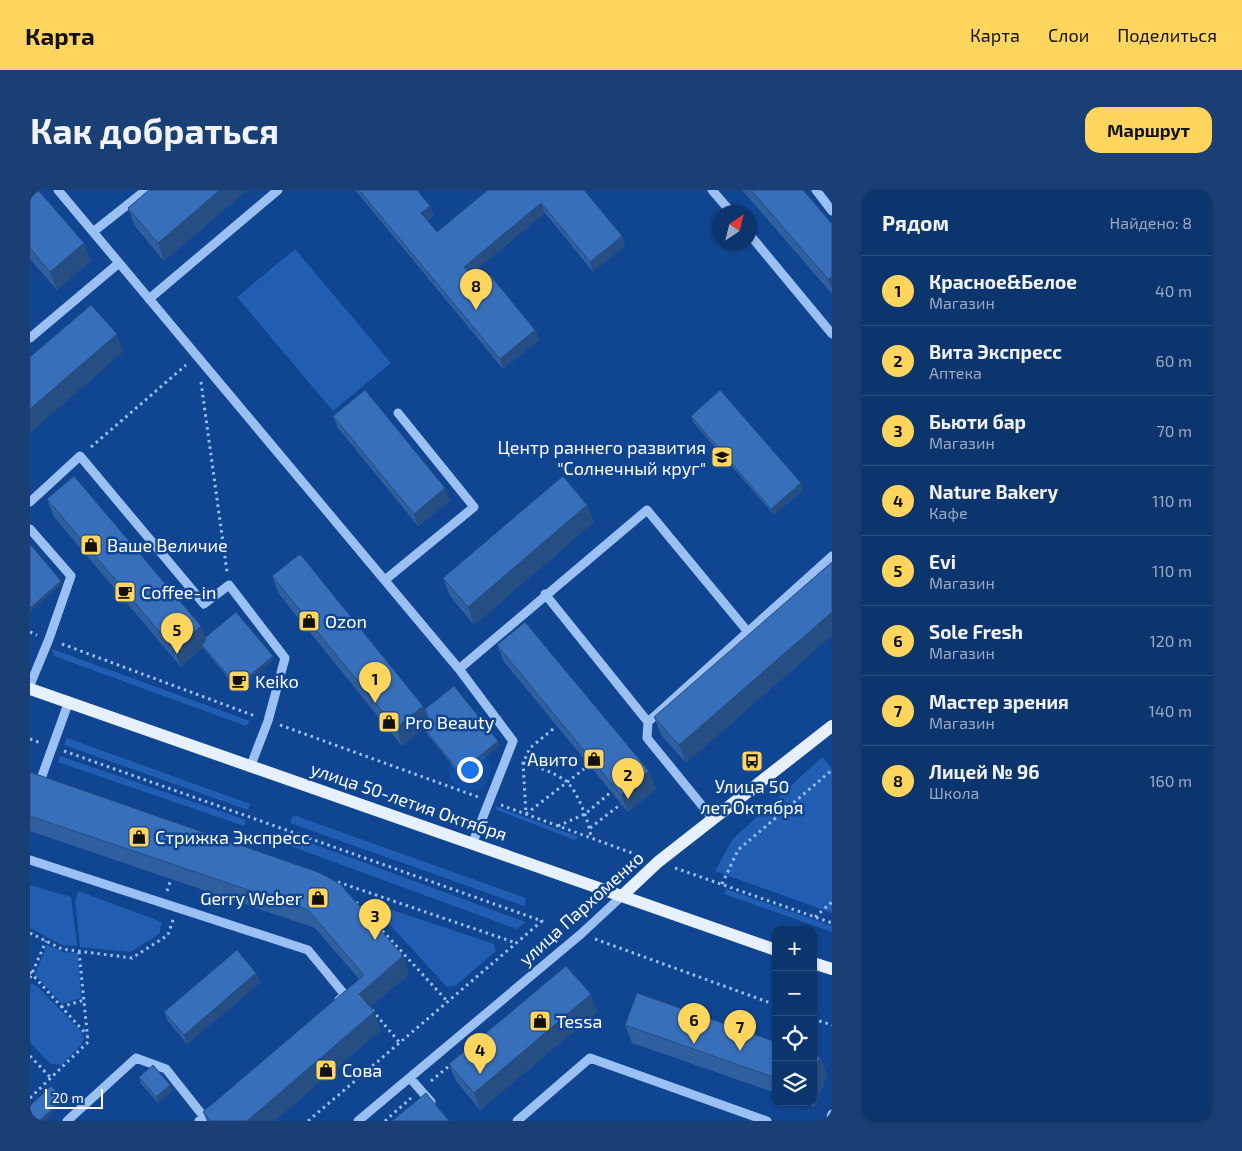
<!DOCTYPE html>
<html lang="ru">
<head>
<meta charset="utf-8">
<style>
  :root { --surface:#0c346d; --page:#1a3f75; --text:#f1f3f6; --muted:#9aaac2; --line:#2c4f80; --accent:#ffd55d }
  body { margin:0; font-family:"Exo 2",sans-serif; background:var(--page); color:var(--text) }
  .controls { position:absolute; right:15px; bottom:15px; display:grid; overflow:hidden; border-radius:10px; box-shadow:0 1px 4px #0004 }
  .controls button { width:45px; height:45px; display:grid; place-items:center; padding:0; border:0; border-bottom:1px solid var(--line); background:var(--surface); color:var(--text); font:25px sans-serif }
  .compass { position:absolute; left:682px; top:15px; width:45px; height:45px; border-radius:50%; background:var(--surface); box-shadow:0 1px 4px #0004; rotate:35deg }
  .scale { position:absolute; left:15px; bottom:12px; width:58px; box-sizing:border-box; padding-left:5px; border:2px solid #fff; border-top:0; font-size:14px; line-height:18px; white-space:nowrap; color:#fff; -webkit-text-stroke:4px #104591; paint-order:stroke }
  .you { position:absolute; left:439px; top:579px; width:18px; height:18px; margin:-12px; border:4px solid #fff; border-radius:50%; background:#1a73e8; box-shadow:0 0 0 8px #1a73e833 }
  .badge { display:grid; place-items:center; width:32px; height:32px; border-radius:50%; background:var(--accent); color:#111; font-size:16px; font-weight:700 }
  .pin { position:absolute; translate:-50% -41px; filter:drop-shadow(0 1px 2px #0008) }
  .pin::after { content:''; position:absolute; top:26px; width:18px; height:15px; background:inherit; clip-path:polygon(0 0,100% 0,50% 100%) }
  .list { margin:0; padding:0; list-style:none }
  h2 { display:flex; justify-content:space-between; align-items:center; height:65px; margin:0; padding:0 20px; font-size:21px }
  h2 small { font-size:16px; font-weight:400; color:var(--muted) }
  .list li { display:grid; grid-template-columns:32px 1fr auto; gap:15px; align-items:center; box-sizing:border-box; height:70px; padding:0 20px; border-top:1px solid var(--line) }
  .list b { display:block; font-size:19px; white-space:nowrap }
  .list p { margin:0; font-size:16px; white-space:nowrap; color:var(--muted) }
  .list em { font-size:16px; font-style:normal; color:var(--muted) }
  .icon { flex:none; width:28px; height:28px; fill:none; stroke:currentColor; stroke-width:2; stroke-linecap:round; stroke-linejoin:round }
  .map { position:relative; flex:none; width:802px; height:931px; overflow:hidden; border-radius:15px }
  header { display:flex; align-items:center; gap:30px; box-sizing:border-box; height:70px; padding:0 25px; background:var(--accent); color:#111 }
  header strong { font-size:24px }
  nav { display:flex; gap:28px; margin-inline-start:auto; font-size:18px }
  .intro { display:flex; align-items:center; justify-content:space-between; box-sizing:border-box; height:120px; padding:0 30px }
  h1 { margin:0; font-size:35px }
  .button { padding:12px 22px; border-radius:15px; background:var(--accent); color:#111; font-size:18px; font-weight:700 }
  main { display:flex; gap:30px; padding:0 30px }
  aside { flex:1; background:var(--surface); border-radius:15px; box-shadow:0 1px 4px #0004 }
  .map>svg:first-child { display:block }
  .green { fill:#215eb1 }
  .lines { fill:none; stroke-linecap:round; stroke-linejoin:round }
  .path { stroke:#9bc0f3; stroke-width:3; stroke-dasharray:2.5 4; stroke-linecap:butt }
  .minor { stroke:#9bc0f3; stroke-width:9 }
  .major { stroke:#e7f0ff; stroke-width:12 }
  .wall { fill:#305fa0 }
  .shaded-wall { fill:#274e82 }
  .building { fill:#386fba; stroke:#274e82 }
  .labels { text-anchor:middle; dominant-baseline:central; stroke-width:5; stroke-linejoin:round; paint-order:stroke }
  .poi-label { font-size:18px; fill:#fff; stroke:#104591; text-anchor:start }
  .street-label { font-size:18px; fill:#fff; stroke:#104591 }
</style>
</head>
<body>
<header>
<strong>Карта</strong>
<nav><a>Карта</a><a>Слои</a><a>Поделиться</a></nav>
</header>
<div class="intro"><h1>Как добраться</h1><a class="button">Маршрут</a></div>
<main>
<div class="map">
<svg width="802" height="931" viewBox="0 0 802 931">
  <rect width="100%" height="100%" fill="#104591"/>
  <path class="green" d="M265,59L361,173L303,221L207,107Z
    M22,459L220,531L216,536L24,466Z
    M37,548L220,614L218,620L34,555Z
    M30,566L216,630L214,636L28,572Z
    M792,567L802,578V723L685,681L703,649Z
    M465,616L549,647L545,650L467,620Z
    M263,625L496,708L494,716L260,633Z
    M256,644L496,732L487,739L252,653Z
    M0,695L41,707L47,756L32,755L0,738Z
    M696,699L802,736V742L694,704Z
    M48,701L132,732L129,744L100,762L50,757L45,710Z
    M353,717L464,754L466,761L425,796L417,797L350,724Z
    M17,755L33,762L48,763L51,808L32,814L5,785Z
    M3,794L9,798L51,841L54,848L52,854L31,875L20,874L0,852V795Z"/>
  <g class="lines">
    <path class="path" d="M171,192L197,382
      M61,257L156,175
      M0,442L7,445
      M32,454L225,526
      M250,535L448,607
      M523,539L500,558L493,573L496,624L554,579
      M0,549L11,553
      M34,561L512,731L278,931
      M493,573C507,576 525,583 536,591C547,600 560,634 561,648
      M471,615L613,667
      M528,636L555,624L581,602
      M560,638L591,614
      M645,678L802,733
      M308,692L486,753
      M692,694L708,660L802,580
      M137,701L141,689
      M326,712L417,811
      M785,727L802,712
      M0,743L32,759L102,768L138,745L143,730
      M565,749L746,815
      M0,782L57,845
      M0,788L16,751
      M31,817L54,810
      M342,820L369,852
      M783,829L802,835
      M0,866L21,888
      M401,891L419,876
      M0,908L58,852L49,761
      M355,931L381,908"/>
    <path class="minor" d="M28,0L429,479L483,551L443,652
      M682,0L701,22
      M786,0L802,21
      M63,42L116,0
      M720,45L802,144
      M119,109L248,0
      M0,148L89,73
      M0,312L50,266L174,414L199,395L255,468L238,531L221,575
      M0,339L41,386L19,449L0,495
      M355,390L444,317L368,223
      M515,404L618,532L617,548L683,629
      M429,479L617,320L718,442
      M618,532L802,366
      M8,597L39,511
      M0,670L278,760L315,805L309,810
      M380,888L401,912
      M37,931L106,868L136,879L174,927
      M169,931L182,920
      M328,931L551,744L593,705
      M487,931L560,868L737,931
      M800,931L802,924"/>
    <path class="major" d="M0,499L746,760
      M593,705L628,672L802,536
      M783,773L802,779"/>
  </g>
  <path class="wall" d="M0,0L54,53L60,71L27,100L0,69Z
    M119,0H217L134,71L105,36L98,18Z
    M325,0H387L404,26L398,31L407,42L554,0L592,46L595,56L563,82L515,23L440,85L448,94L505,140L509,150L473,179Z
    M712,0H773L802,34V104Z
    M303,226L420,311L388,336L308,238Z
    M661,226L773,300L744,325L663,232Z
    M17,309L171,436L175,448L244,469L208,500L173,458L151,477L24,327Z
    M557,315L564,332L444,435L420,406L413,388Z
    M802,372V445L656,573L631,545L624,527Z
    M242,386L395,519L470,555L431,586L393,539L372,556L249,404Z
    M467,455L626,599L598,622L474,472Z
    M0,582L290,683L379,784L340,817L351,840L244,931H177L173,922L329,789L285,738L0,641Z
    M226,783L230,793L157,854L138,831L134,822Z
    M567,822L450,920L426,891L419,874Z
    M595,835L746,852V903L602,853Z
    M783,865L797,885L785,917L771,912H783Z
    M109,887L140,895L142,901L128,913L111,894Z"/>
  <path class="shaded-wall" d="M190,0H217L134,71L128,53Z
    M511,13L515,23L438,87L434,77Z
    M400,16L404,26L395,33L391,23Z
    M592,46L595,56L563,82L560,72Z
    M54,53L60,71L27,100L20,82Z
    M802,86V99L798,89Z
    M505,140L509,150L473,179L470,169Z
    M87,144L93,162L0,243V219Z
    M771,293L773,300L744,325L741,319Z
    M415,298L420,311L388,336L384,324Z
    M557,315L564,332L444,435L438,417Z
    M31,391L32,394L0,422V418Z
    M802,422V445L656,573L649,555Z
    M171,436L177,454L172,455L173,458L151,477L144,459Z
    M243,466L244,469L208,500L207,496Z
    M393,516L400,534L392,536L393,539L372,556L366,538Z
    M468,551L470,555L431,586L430,582Z
    M619,581L626,599L598,622L591,605Z
    M373,766L379,784L335,821L329,804Z
    M226,783L230,793L157,854L154,845Z
    M561,804L567,822L450,920L444,903Z
    M344,822L351,840L244,931H217Z
    M790,867L797,885L785,917L783,912V887Z
    M140,895L142,901L128,913L126,907Z
    M33,909L34,912L14,931H9Z"/>
  <path class="building" d="M0,0H8L54,53L20,82L0,58Z
    M119,0H190L128,53L98,18Z
    M329,0H387L400,16L391,23L407,42L458,0H554L592,46L560,72L511,13L434,77L448,94L460,85L505,140L470,169Z
    M721,0H773L802,34V86L798,89Z
    M61,115L87,144L0,219V167Z
    M335,200L415,298L384,324L303,226Z
    M690,200L771,293L741,319L661,226Z
    M44,286L171,436L144,459L17,309Z
    M533,286L557,315L438,417L413,388Z
    M0,354L31,391L0,418Z
    M270,364L393,516L366,538L242,386Z
    M802,372V422L649,555L624,527Z
    M206,422L243,466L207,496L172,455L176,450L175,448Z
    M495,432L619,581L591,605L467,455Z
    M424,496L468,551L430,582L392,536L399,530L395,519Z
    M0,582L290,683L310,694L373,766L329,804L344,822L217,931H181L173,922L334,785L278,720L0,626Z
    M207,760L226,783L154,845L134,822Z
    M536,776L561,804L444,903L419,874Z
    M607,803L746,852V888L595,835Z
    M783,865L790,867L783,887Z
    M123,875L140,895L126,907L109,887Z
    M21,896L33,909L9,931H4L0,926V916Z
    M396,903L419,931H362Z"/>
  <defs>
    <g id="school-square" transform="scale(1.125)"><rect x="-9" y="-9" width="18" height="18" rx="4" fill="#ffd55d" stroke="#104591"/><path d="M0-5L7-2L0 1L-7-2ZM-4 1L0 2.5L4 1V4Q0 6-4 4Z" fill="#111"/></g>
    <g id="shop-square" transform="scale(1.125)"><rect x="-9" y="-9" width="18" height="18" rx="4" fill="#ffd55d" stroke="#104591"/><path d="M-5-2.5h2.3a2.7 3.5 0 0 1 5.4 0H5L5.5 6h-11ZM-1.5-2.5h3a1.5 2.3 0 0 0-3 0Z" fill="#111"/></g>
    <g id="cafe-square" transform="scale(1.125)"><rect x="-9" y="-9" width="18" height="18" rx="4" fill="#ffd55d" stroke="#104591"/><path d="M-5.5-4.5H6V0H3Q3 3.5 0 3.5H-2.5Q-5.5 3.5-5.5 0ZM3-3.2v2h1.7v-2ZM-6 4.5H4V6H-6Z" fill="#111"/></g>
    <g id="bus-square" transform="scale(1.125)"><rect x="-9" y="-9" width="18" height="18" rx="4" fill="#ffd55d" stroke="#104591"/><path d="M-5-6H5V4H4V6H2V4H-2V6H-4V4H-5ZM-3.5-4V0h7V-4ZM-3.5 1.2v1.5H-2V1.2ZM2 1.2v1.5H3.5V1.2Z" fill="#111"/></g>
  </defs>
  <g fill-rule="evenodd">
    <use href="#school-square" x="692" y="267"/>
    <use href="#shop-square" x="61" y="355"/>
    <use href="#cafe-square" x="95" y="402"/>
    <use href="#shop-square" x="279" y="431"/>
    <use href="#cafe-square" x="209" y="491"/>
    <use href="#shop-square" x="359" y="532"/>
    <use href="#shop-square" x="564" y="569"/>
    <use href="#bus-square" x="722" y="571"/>
    <use href="#shop-square" x="109" y="647"/>
    <use href="#shop-square" x="288" y="708"/>
    <use href="#shop-square" x="510" y="831"/>
    <use href="#shop-square" x="296" y="880"/>
  </g>
  <g class="labels">
    <g class="poi-label">
      <text x="676" y="257" text-anchor="end">Центр раннего развития<tspan x="676" dy="21">"Солнечный круг"</tspan></text>
      <text x="77" y="355">Ваше Величие</text>
      <text x="111" y="402">Coffee-in</text>
      <text x="295" y="431">Ozon</text>
      <text x="225" y="491">Keiko</text>
      <text x="375" y="532">Pro Beauty</text>
      <text x="548" y="569" text-anchor="end">Авито</text>
      <text x="722" y="596" text-anchor="middle">Улица 50<tspan x="722" dy="21">лет Октября</tspan></text>
      <text x="125" y="647">Стрижка Экспресс</text>
      <text x="272" y="708" text-anchor="end">Gerry Weber</text>
      <text x="526" y="831">Tessa</text>
      <text x="312" y="880">Сова</text>
    </g>
    <g class="street-label">
      <text transform="translate(379 611) rotate(19)">улица 50-летия Октября</text>
      <text transform="translate(551 718) rotate(-42)">улица Пархоменко</text>
    </g>
  </g>
</svg>
<div class="controls">
<button>+</button>
<button>−</button>
<button><svg class="icon" aria-label="locate" viewBox="0 0 24 24"><circle cx="12" cy="12" r="6"/><path d="M12 2v4M12 18v4M2 12h4M18 12h4"/></svg></button>
<button><svg class="icon" aria-label="layers" viewBox="0 0 24 24"><path d="M12 4l9 5-9 5-9-5zM3 14l9 5 9-5"/></svg></button>
</div>
<svg class="compass" viewBox="-18 -18 36 36"><path d="M0-13l5 13h-10z" fill="#e53935"/><path d="M0 13l5-13h-10z" fill="#9aaac2"/></svg>
<div class="scale">20 m</div>
<div class="you"></div>
<div class="pin badge" style="left:345px;top:513px">1</div>
<div class="pin badge" style="left:598px;top:609px">2</div>
<div class="pin badge" style="left:345px;top:750px">3</div>
<div class="pin badge" style="left:450px;top:884px">4</div>
<div class="pin badge" style="left:147px;top:464px">5</div>
<div class="pin badge" style="left:664px;top:854px">6</div>
<div class="pin badge" style="left:710px;top:861px">7</div>
<div class="pin badge" style="left:446px;top:120px">8</div>
</div>
<aside>
<h2>Рядом<small>Найдено: 8</small></h2>
<ul class="list">
<li><span class="badge">1</span><div><b>Красное&amp;Белое</b><p>Магазин</p></div><em>40 m</em></li>
<li><span class="badge">2</span><div><b>Вита Экспресс</b><p>Аптека</p></div><em>60 m</em></li>
<li><span class="badge">3</span><div><b>Бьюти бар</b><p>Магазин</p></div><em>70 m</em></li>
<li><span class="badge">4</span><div><b>Nature Bakery</b><p>Кафе</p></div><em>110 m</em></li>
<li><span class="badge">5</span><div><b>Evi</b><p>Магазин</p></div><em>110 m</em></li>
<li><span class="badge">6</span><div><b>Sole Fresh</b><p>Магазин</p></div><em>120 m</em></li>
<li><span class="badge">7</span><div><b>Мастер зрения</b><p>Магазин</p></div><em>140 m</em></li>
<li><span class="badge">8</span><div><b>Лицей № 96</b><p>Школа</p></div><em>160 m</em></li>
</ul>
</aside>
</main>
</body>
</html>
